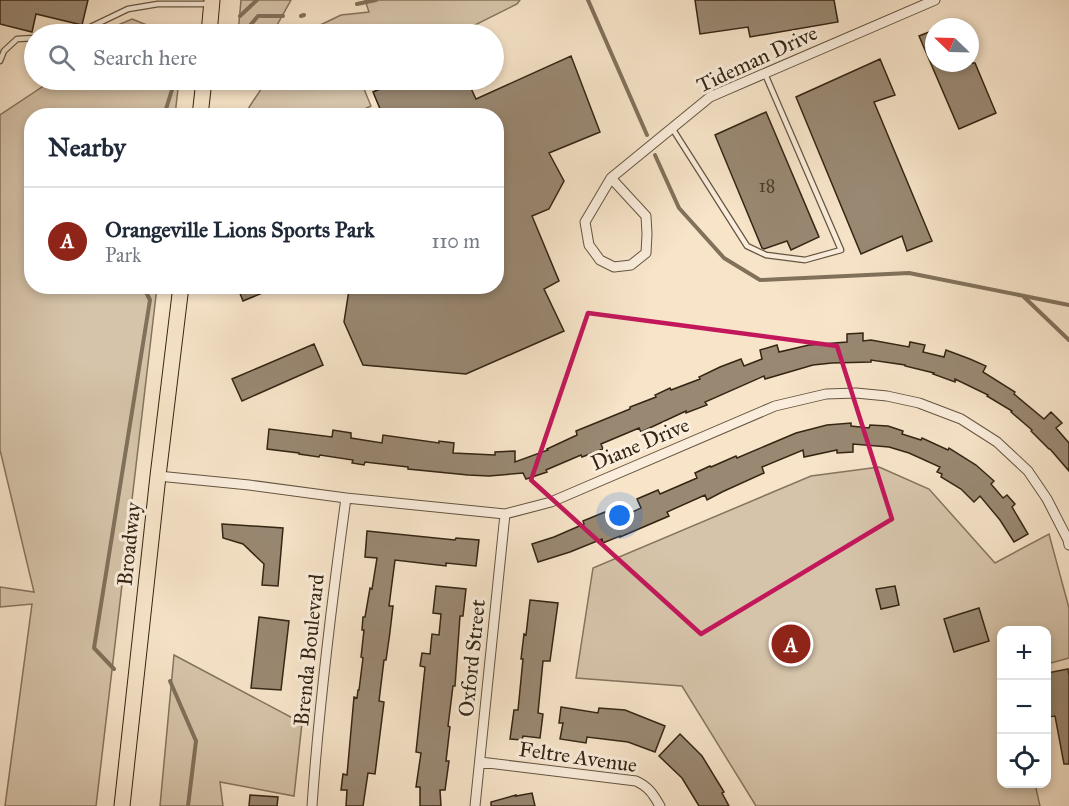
<!DOCTYPE html>
<html lang="en">
<head>
<meta charset="utf-8">
<style>
  :root { --surface:#fff; --page:#f6f6f7; --text:#1f2937; --muted:#747a83; --line:#e0e1e3; --accent:#8f2418 }
  body { margin:0; font-family:"IM FELL Great Primer",serif; background:var(--page); color:var(--text) }
  .controls { position:absolute; right:18px; bottom:18px; display:grid; overflow:hidden; border-radius:12px; box-shadow:0 3px 9px #0003 }
  .controls button { width:54px; height:54px; display:grid; place-items:center; padding:0; border:0; border-bottom:2px solid var(--line); background:var(--surface); color:var(--text); font:30px sans-serif }
  .compass { position:absolute; left:925px; top:18px; width:54px; height:54px; border-radius:50%; background:var(--surface); box-shadow:0 3px 9px #0003; rotate:293deg }
  .you { position:absolute; left:620px; top:516px; width:21px; height:21px; margin:-15px; border:4px solid #fff; border-radius:50%; background:#1a73e8; box-shadow:0 0 0 9px #1a73e833 }
  .badge { display:grid; place-items:center; width:39px; height:39px; border-radius:50%; background:var(--accent); color:#fff; font-size:20px; font-weight:700 }
  .pin { position:absolute; translate:-50% -50%; border:3px solid #fff; box-shadow:0 2px 6px #0006 }
  .list { margin:0; padding:0; list-style:none }
  h2 { display:flex; justify-content:space-between; align-items:center; height:78px; margin:0; padding:0 24px; font-size:26px }
  h2 small { font-size:20px; font-weight:400; color:var(--muted) }
  .list li { display:grid; grid-template-columns:39px 1fr auto; gap:18px; align-items:center; box-sizing:border-box; height:108px; padding:0 24px; border-top:2px solid var(--line) }
  .list b { display:block; font-size:22px; white-space:nowrap }
  .list p { margin:0; font-size:20px; white-space:nowrap; color:var(--muted) }
  .list em { font-size:20px; font-style:normal; color:var(--muted) }
  .icon { flex:none; width:33px; height:33px; fill:none; stroke:currentColor; stroke-width:2; stroke-linecap:round; stroke-linejoin:round }
  .map { position:relative; flex:none; width:1069px; height:806px; overflow:hidden }
  .search { position:absolute; background:var(--surface); box-shadow:0 3px 9px #0003; left:24px; top:24px; width:480px; height:66px; display:flex; align-items:center; gap:15px; box-sizing:border-box; padding:0 21px; border-radius:33px; color:var(--muted); font-size:22px }
  .panel { position:absolute; background:var(--surface); box-shadow:0 3px 9px #0003; left:24px; top:108px; width:480px; height:186px; border-radius:24px }
  .map>svg:first-child { display:block }
  .green { fill:#d6c4aa; stroke:#85745e; stroke-width:1.5 }
  .lines { fill:none; stroke-linecap:round; stroke-linejoin:round }
  .stream { stroke:#81715b; stroke-width:4 }
  .building { fill:#998872; stroke:#342513; stroke-width:1.5 }
  .service-casing { stroke:#655540; stroke-width:7 }
  .minor-casing { stroke:#655540; stroke-width:11 }
  .primary-casing { stroke:#342513; stroke-width:17 }
  .service { stroke:#faeddc; stroke-width:4.5 }
  .minor { stroke:#faeddc; stroke-width:9 }
  .primary { stroke:#f7e4c9; stroke-width:15 }
  .marked { fill:none; stroke:#c2185b; stroke-width:4.5; stroke-linejoin:round }
  .labels { text-anchor:middle; dominant-baseline:central; stroke-width:6; stroke-linejoin:round; paint-order:stroke }
  .number-label { font-size:18px; fill:#4d3e2b }
  .street-label { font-size:21px; fill:#342513; stroke:#faeddc }
</style>
</head>
<body>
<div class="map">
<svg width="1069" height="806" viewBox="0 0 1069 806">
  <rect width="100%" height="100%" fill="#f7e4c9"/>
  <filter id="stains"><feTurbulence type="fractalNoise" baseFrequency=".00333" numOctaves="4"/><feColorMatrix values="0 0 0 0 .2 0 0 0 0 .09 0 0 0 0 .02 0 0 0 .5 -.17"/></filter>
  <radialGradient id="worn" r=".72"><stop offset=".6" stop-color="#630" stop-opacity="0"/><stop offset="1" stop-color="#630" stop-opacity=".3"/></radialGradient>
  <path class="green" d="M241,0H291L272,34H238Z
    M365,0H520L517,4L457,34H306L314,28L341,15L369,12Z
    M132,19L169,34H97Z
    M51,80H179L175,115L32,116V286L157,287L96,806H5L32,604L0,607V587L34,592L0,450V115L45,85Z
    M267,80H370L362,84L371,106L351,115H244Z
    M879,467L929,489L995,563L1049,534L1069,608V658L1047,664L1046,630H1002V784H1035L1040,806H756L682,686L576,678L593,568L811,476Z
    M174,655L302,723L294,796L220,782L223,806H160Z"/>
  <g class="lines">
    <path class="stream" d="M588,0L647,135
      M357,4L376,0
      M240,16L257,0
      M301,16L304,15
      M243,34L258,16H283
      M166,116V109L175,80
      M655,155L679,208L724,258L760,280L909,273L1069,305
      M1024,297L1069,340
      M114,669L94,648L150,300L143,286
      M170,681L196,741L188,806"/>
  </g>
  <path class="building" d="M0,0H88L82,25L36,14L32,32L0,24Z
    M695,0H834L838,22L750,37L748,27L700,34Z
    M934,30V63H975L996,113L959,129L919,36Z
    M571,56L600,132L549,153L564,181L549,209L532,216L559,281L544,289L564,331L466,374L363,365L344,322L349,290L356,286H496V116H383L373,92L401,80H467L476,99Z
    M880,59L895,95L874,102L932,241L907,251L902,236L861,254L796,97Z
    M766,112L819,237L791,250L787,241L764,249L762,248L715,135Z
    M237,286H277V287L243,301Z
    M863,333V341L871,340L909,347L910,342L925,345L923,352L944,357L946,350L970,359L986,366L983,372L1015,392L1014,394L1044,419L1051,412L1062,423L1056,428L1069,443V471L1050,449H1049L1031,431L1032,430L1011,412L1012,411L987,396L988,395L955,379V382L933,374L934,373L905,366V365L871,360V362L832,363L813,365L765,379L764,376L705,402L707,405L686,413V411L641,432L639,428L601,444L603,449L582,457L581,455L546,470L547,472L526,479L523,473L489,476L468,475L408,469V467L365,462L364,465L352,463L353,460L320,455L319,457L299,454V453L267,449L269,429L332,437L333,430L351,433V438L382,443L383,435L439,443V441L454,443L453,453L495,455V452L515,451V462L548,450L547,449L577,435L576,431L630,409V407L656,397L655,395L670,388L671,390L700,379L699,377L720,367L741,359L744,366L762,359L760,350L777,345L779,352L809,345L847,342V334Z
    M314,344L323,365L242,401L232,379Z
    M851,423V426L869,428L870,425L888,426L903,431L902,434L921,440L922,438L948,450L949,448L976,465L994,481L991,484L1003,498L1007,495L1015,504L1012,507L1028,534L1014,542L1000,520L980,496L974,502L961,489L941,477L942,474L937,472L940,467L909,453L889,447L853,444V452L837,453V450L804,457L803,450L762,467L764,473L722,492L707,500L705,495L667,512L669,516L620,537V536L603,543L602,539L570,552L538,562L532,544L554,537L584,524L583,521L605,512L607,515L619,510L622,517L641,508L637,499L658,490L660,494L697,478L695,473L710,466L711,467L736,456L737,458L796,433L827,425Z
    M222,524L283,528L278,586L262,585L264,564L243,544L223,538Z
    M367,531L455,540L456,538L479,540L476,566L446,563V566L395,560L389,606H393L390,632L386,660H384L379,701L384,702L375,774L368,773L363,806H346L347,790H341L343,774L347,775L354,697L357,698L358,690H359L363,658L361,657L364,630H362L363,617H365L370,588L372,589L377,558L365,557Z
    M436,586L466,589L463,616H460L455,686H453L448,726L450,727L446,761H449L445,790H440L441,806H420V787H416L421,753L416,752L425,667L420,666L422,653L430,654L432,634L439,635L441,614L433,613Z
    M895,586L899,605L881,609L876,589Z
    M530,600L558,603L550,661H543L538,713L543,714L540,738L523,736L522,740L510,739L514,710H518L523,659H521L524,634L526,635Z
    M979,608L989,641L954,652L944,619Z
    M259,617L289,621L281,690L251,688Z
    M1068,669L1069,676V764H1064L1055,716L1049,717L1047,701V673Z
    M561,707L598,713L599,708L625,710L665,726L655,752L628,742L587,737L586,743L560,739L563,723H559Z
    M680,734L702,756L724,792L722,793L729,806H699L682,778L659,756Z
    M532,793L535,806H491V802L516,795V796Z
    M250,795L278,797L277,806H249Z"/>
  <g class="lines">
    <g class="service-casing">
      <path id="service" d="M76,34L128,9L158,4H209
        M0,61L4,51L17,39L34,38
        M672,128L747,246L766,255L805,260L841,250L765,74"/>
    </g>
    <g class="minor-casing">
      <path id="minor" d="M611,178L646,216L647,234L646,253L631,265L614,267L600,260L589,245L585,222L611,178L710,97L935,0
        M158,476L249,485L346,498L505,514L551,502L775,406L826,394L856,393L887,396L919,403L961,419L997,442L1028,471L1047,499L1068,540L1069,545
        M480,762L636,781C649,787 653,794 660,806
        M312,806C319,703 332,600 346,498
        M475,806L505,514"/>
    </g>
    <g class="primary-casing">
      <path id="primary" d="M209,34L212,0
        M200,116L204,80
        M122,806L158,476L181,286"/>
    </g>
    <use href="#service" class="service"/>
    <use href="#minor" class="minor"/>
    <use href="#primary" class="primary"/>
  </g>
  <path class="marked" d="M588,313L837,346L892,519L701,634L531,480Z"/>
  <g class="labels">
    <g class="number-label">
      <text x="767" y="186">18</text>
    </g>
    <g class="street-label">
      <text transform="translate(757 59) rotate(-25)">Tideman Drive</text>
      <text transform="translate(640 444) rotate(-23)">Diane Drive</text>
      <text transform="translate(129 544) rotate(-84)">Broadway</text>
      <text transform="translate(309 650) rotate(-84)">Brenda Boulevard</text>
      <text transform="translate(472 658) rotate(-84)">Oxford Street</text>
      <text transform="translate(578 757) rotate(8)">Feltre Avenue</text>
    </g>
  </g>
  <rect width="100%" height="100%" filter="url(#stains)"/>
  <rect width="100%" height="100%" fill="url(#worn)"/>
</svg>
<div class="controls">
<button>+</button>
<button>−</button>
<button><svg class="icon" aria-label="locate" viewBox="0 0 24 24"><circle cx="12" cy="12" r="6"/><path d="M12 2v4M12 18v4M2 12h4M18 12h4"/></svg></button>
</div>
<svg class="compass" viewBox="-18 -18 36 36"><path d="M0-13l5 13h-10z" fill="#e53935"/><path d="M0 13l5-13h-10z" fill="#747a83"/></svg>
<div class="you"></div>
<div class="pin badge" style="left:791px;top:644px">A</div>
<div class="search"><svg class="icon" aria-label="search" viewBox="0 0 24 24"><circle cx="10" cy="10" r="6"/><path d="M15 15l6 6"/></svg>Search here</div>
<section class="panel">
<h2>Nearby<small></small></h2>
<ul class="list">
<li><span class="badge">A</span><div><b>Orangeville Lions Sports Park</b><p>Park</p></div><em>110 m</em></li>
</ul>
</section>
</div>
</body>
</html>
